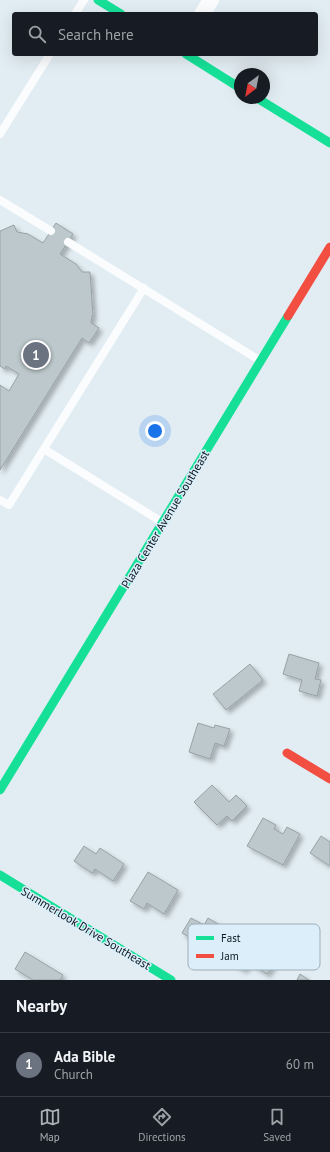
<!DOCTYPE html>
<html lang="en">
<head>
<meta charset="utf-8">
<style>
  :root { --surface:#171b24; --page:#20242c; --text:#f1f3f6; --muted:#9ea1a6; --line:#363941; --accent:#abb2b6 }
  body { margin:0; font-family:"PT Sans",sans-serif; background:var(--page); color:var(--text) }
  .compass { position:absolute; left:234px; top:68px; width:36px; height:36px; border-radius:50%; background:var(--surface); box-shadow:0 4px 16px #0002; rotate:212deg }
  .you { position:absolute; left:155px; top:431px; width:14px; height:14px; margin:-10px; border:3px solid #fff; border-radius:50%; background:#1a73e8; box-shadow:0 0 0 6px #1a73e833 }
  .badge { display:grid; place-items:center; width:26px; height:26px; border-radius:50%; background:var(--accent); color:#fff; font-size:13px; font-weight:700 }
  .pin { position:absolute; translate:-50% -50%; border:2px solid #fff; box-shadow:0 1px 4px #0006 }
  .list { margin:0; padding:0; list-style:none }
  h2 { display:flex; justify-content:space-between; align-items:center; height:52px; margin:0; padding:0 16px; font-size:17px }
  h2 small { font-size:13px; font-weight:400; color:var(--muted) }
  .list li { display:grid; grid-template-columns:26px 1fr auto; gap:12px; align-items:center; box-sizing:border-box; height:64px; padding:0 16px; border-top:1px solid var(--line) }
  .list b { display:block; font-size:15px; white-space:nowrap }
  .list p { margin:0; font-size:13px; white-space:nowrap; color:var(--muted) }
  .list em { font-size:13px; font-style:normal; color:var(--muted) }
  .icon { flex:none; width:22px; height:22px; fill:none; stroke:currentColor; stroke-width:2; stroke-linecap:round; stroke-linejoin:round }
  .map { position:relative; flex:none; width:330px; height:980px; overflow:hidden }
  .search { position:absolute; background:var(--surface); box-shadow:0 4px 16px #0002; left:12px; right:12px; top:12px; height:44px; display:flex; align-items:center; gap:10px; box-sizing:border-box; padding:0 14px; border-radius:4px; color:var(--muted); font-size:15px }
  .sheet { height:116px; background:var(--surface) }
  nav { display:flex; justify-content:space-around; align-items:center; box-sizing:border-box; height:56px; border-top:1px solid var(--line); background:var(--surface); font-size:11px; color:var(--muted) }
  nav a { display:grid; justify-items:center; gap:2px }
  nav .on { color:var(--accent) }
  .map>svg:first-child { display:block }
  .building { fill:#bcc8cb; stroke:#96a2a5; filter:url(#shadow) }
  .lines { fill:none; stroke-linecap:round; stroke-linejoin:round }
  .lane { stroke:#fbfcfd; stroke-width:8 }
  .street { stroke:#fbfcfd; stroke-width:16 }
  .fast { stroke:#16e098; stroke-width:9 }
  .jam { stroke:#f24e42; stroke-width:9 }
  .labels { text-anchor:middle; dominant-baseline:central; stroke-width:3; stroke-linejoin:round; paint-order:stroke }
  .street-label { font-size:12px; fill:#0b171d; stroke:#dbeefa }
  .key { fill:#dbeefa; stroke:#9daeb8; stroke-width:1 }
  .key-label { font-size:11px; fill:#0b171d }
</style>
</head>
<body>
<div class="map">
<svg width="330" height="980" viewBox="0 0 330 980">
  <defs>
    <filter id="shadow"><feDropShadow dx="3.5" dy="3.5" stdDeviation="2" flood-color="#0004"/></filter>
  </defs>
  <rect width="100%" height="100%" fill="#e2edf3"/>
  <path class="building" d="M56,223L73,234L60,254L76,264L82,272H90L93,316H92L91,323L99,328L89,343L82,338L0,470V385L9,391L19,374L6,366L5,369L0,366V231L14,225L17,232L28,234L43,243Z
    M289,654L319,663L315,679L321,680L317,696L299,691L302,680L283,674Z
    M250,664L263,680L226,710L213,694Z
    M198,723L214,728L215,725L230,729L224,746L215,743L210,759L189,752Z
    M212,785L229,802L236,795L247,806L232,821L227,816L217,825L194,802Z
    M263,818L276,825L274,829L283,834L287,827L300,834L283,865L247,846Z
    M321,836L330,842V866L310,853Z
    M84,846L96,854L100,848L124,864L113,881L95,869L92,873L74,861Z
    M148,872L178,890L164,914L147,903L144,909L130,901Z
    M191,918L204,925L208,918L225,928L213,948L206,943L204,946L182,933Z
    M249,925L260,932L256,939L280,954L267,974L249,963L244,970L230,962L246,936L244,934Z
    M25,952L63,975L60,980H33L15,969Z
    M300,974L309,980H297Z"/>
  <g class="lines">
    <path class="lane" d="M75,14L84,0
      M0,134L50,54
      M0,200L51,231
      M68,242L259,360
      M44,449L162,522
      M0,500L9,505L144,288"/>
    <path class="street" d="M202,14L211,0"/>
    <path class="fast" d="M98,0L121,14
      M186,54L240,88
      M257,98L330,143
      M0,790L288,316
      M0,875L171,980"/>
    <path class="jam" d="M288,316L330,247
      M287,753L330,779"/>
  </g>
  <g class="labels">
    <g class="street-label">
      <text transform="translate(165 519) rotate(-59)">Plaza Center Avenue Southeast</text>
      <text transform="translate(86 928) rotate(31)">Summerlook Drive Southeast</text>
    </g>
  </g>
  <rect x="188" y="924" width="132" height="46" rx="6" class="key"/>
  <rect x="196" y="936" width="18" height="4" fill="#16e098"/>
  <rect x="196" y="954" width="18" height="4" fill="#f24e42"/>
  <g class="key-label">
    <text x="221" y="942">Fast</text>
    <text x="221" y="960">Jam</text>
  </g>
</svg>
<svg class="compass" viewBox="-18 -18 36 36"><path d="M0-13l5 13h-10z" fill="#e53935"/><path d="M0 13l5-13h-10z" fill="#9ea1a6"/></svg>
<div class="you"></div>
<div class="pin badge" style="left:36px;top:355px;background:#6b7280">1</div>
<div class="search"><svg class="icon" aria-label="search" viewBox="0 0 24 24"><circle cx="10" cy="10" r="6"/><path d="M15 15l6 6"/></svg>Search here</div>
</div>
<section class="sheet">
<h2>Nearby<small></small></h2>
<ul class="list">
<li><span class="badge" style="background:#6b7280">1</span><div><b>Ada Bible</b><p>Church</p></div><em>60 m</em></li>
</ul>
</section>
<nav>
<a class="on"><svg class="icon" aria-label="map" viewBox="0 0 24 24"><path d="M3 6l6-2 6 2 6-2v14l-6 2-6-2-6 2zM9 4v14M15 6v14"/></svg>Map</a>
<a><svg class="icon" aria-label="directions" viewBox="0 0 24 24"><path d="M12 3l9 9-9 9-9-9zM9 14v-3h6M13 9l2 2-2 2"/></svg>Directions</a>
<a><svg class="icon" aria-label="saved" viewBox="0 0 24 24"><path d="M7 4h10v16l-5-4-5 4z"/></svg>Saved</a>
</nav>
</body>
</html>
